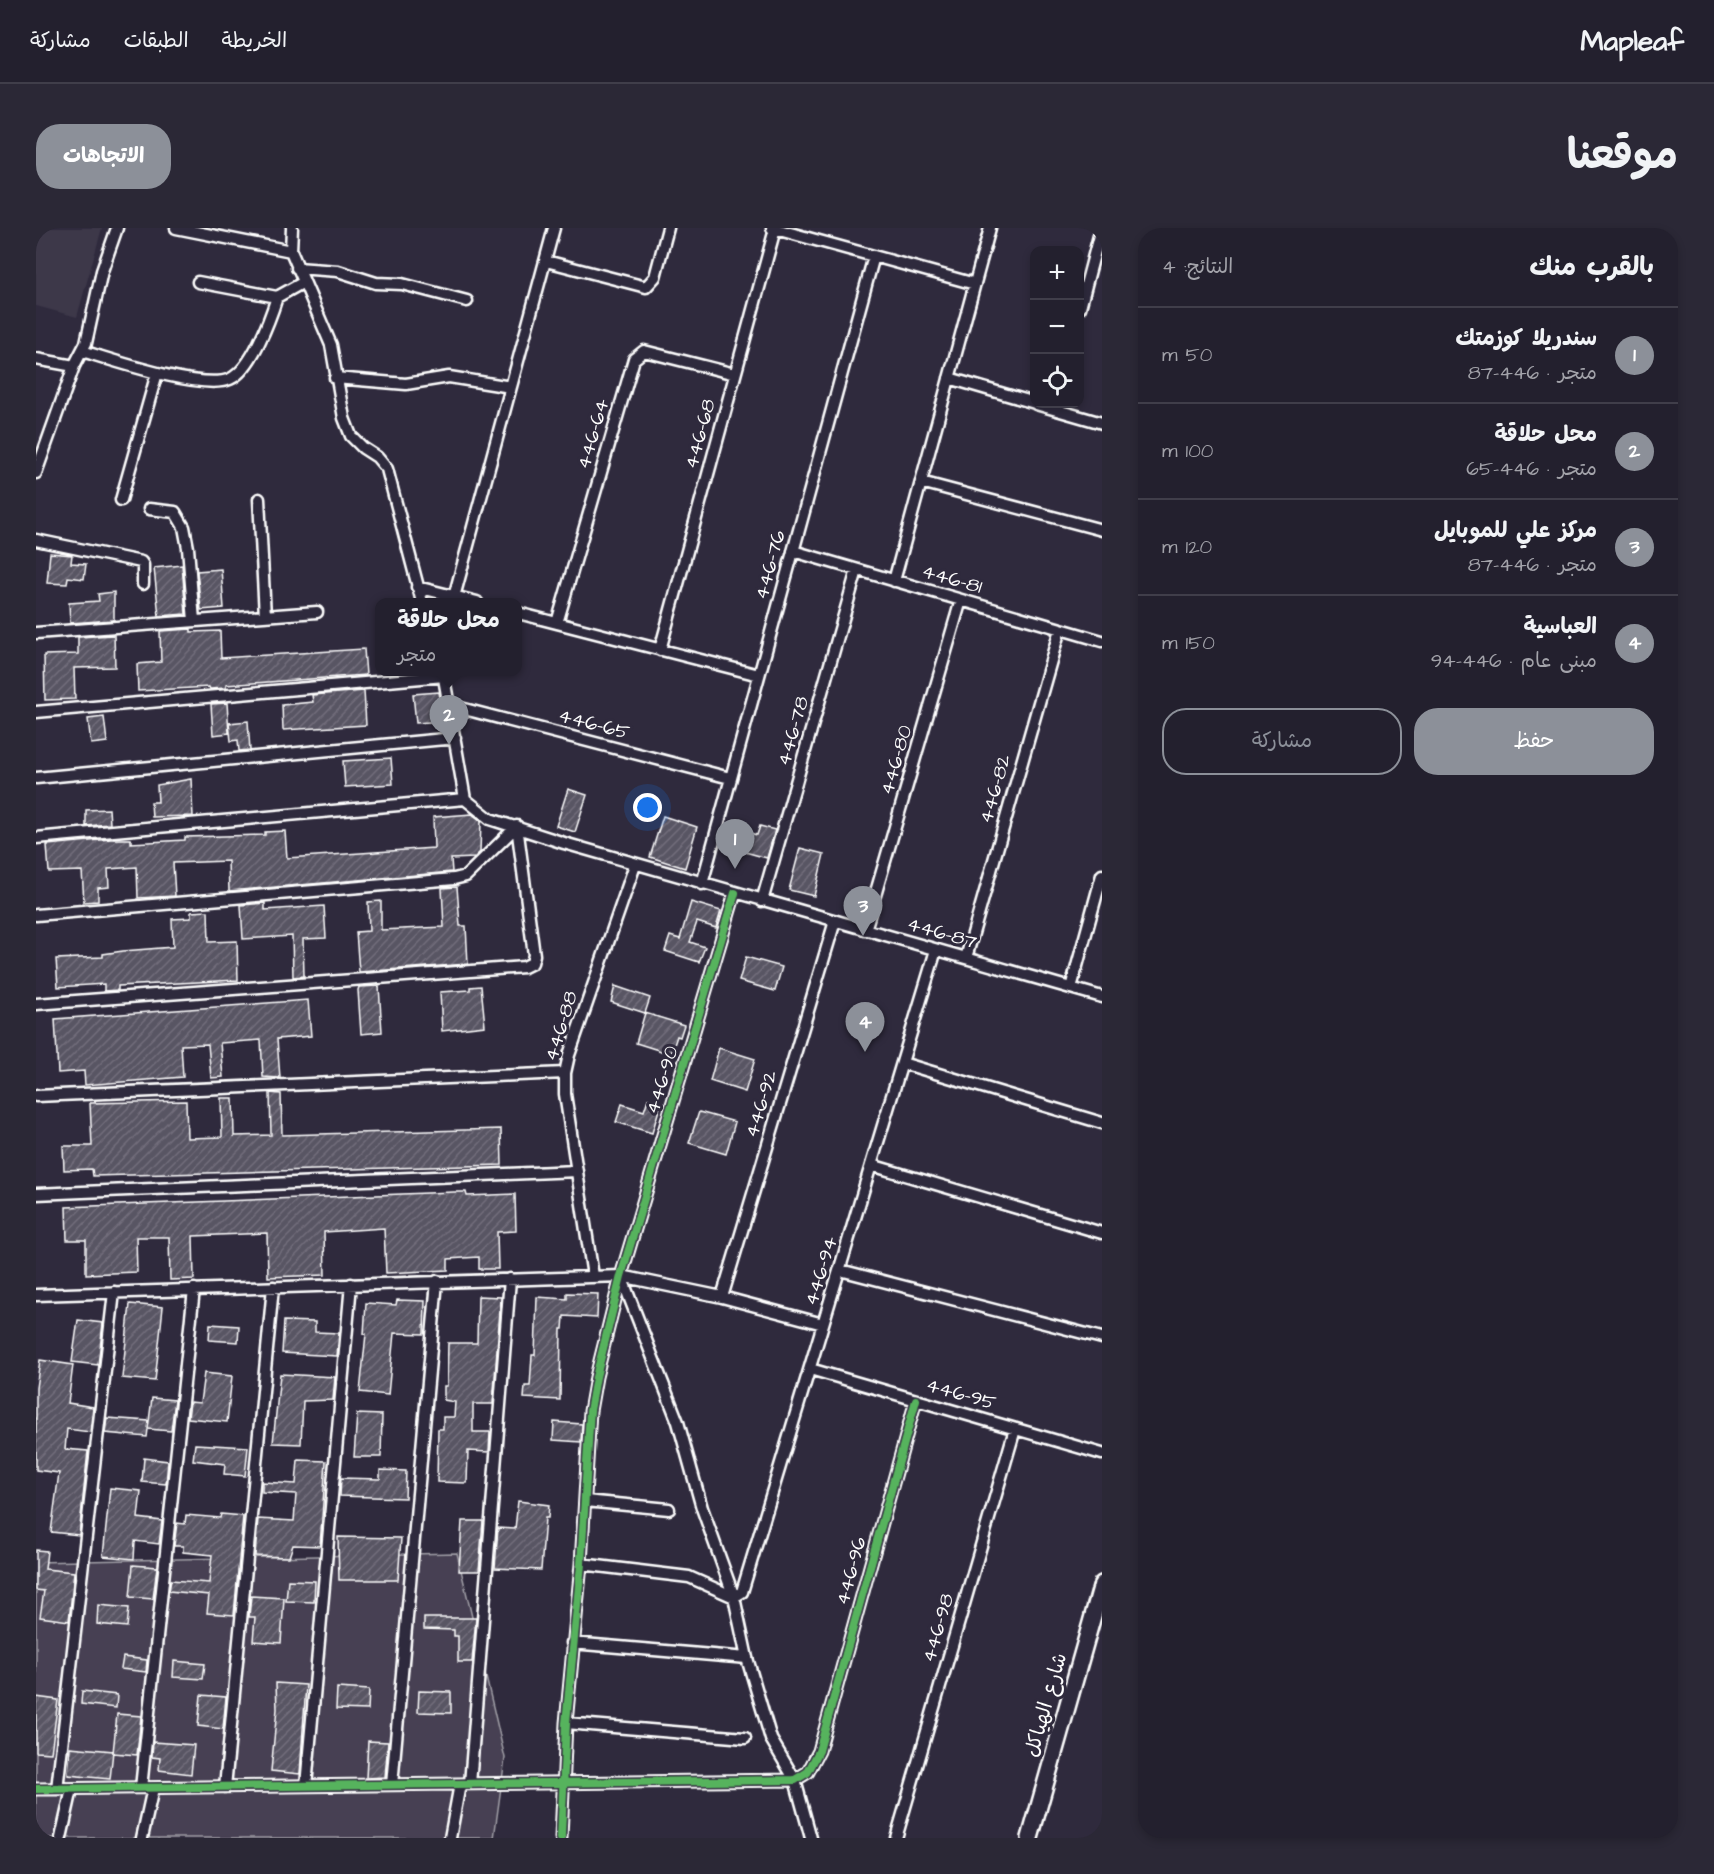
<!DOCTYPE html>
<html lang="ar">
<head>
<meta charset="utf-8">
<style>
  :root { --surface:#23202e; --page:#2b2836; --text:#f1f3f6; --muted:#a3a3aa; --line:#403e4a; --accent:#8c9099 }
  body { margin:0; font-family:"Architects Daughter","Playpen Sans Arabic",sans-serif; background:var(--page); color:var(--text); direction:rtl }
  .controls { position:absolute; right:18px; top:18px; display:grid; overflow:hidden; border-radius:12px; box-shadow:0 3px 9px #0003 }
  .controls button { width:54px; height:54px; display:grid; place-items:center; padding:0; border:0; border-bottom:2px solid var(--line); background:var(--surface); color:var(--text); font:30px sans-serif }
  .you { position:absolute; left:612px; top:580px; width:21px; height:21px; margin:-15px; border:4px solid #fff; border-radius:50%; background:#1a73e8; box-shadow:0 0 0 9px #1a73e833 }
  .badge { display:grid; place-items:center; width:39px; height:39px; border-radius:50%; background:var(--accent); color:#fff; font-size:20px; font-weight:700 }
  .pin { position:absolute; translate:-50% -50px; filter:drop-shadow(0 2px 3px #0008) }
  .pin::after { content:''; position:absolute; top:32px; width:21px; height:18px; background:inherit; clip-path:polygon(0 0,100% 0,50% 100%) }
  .popup { position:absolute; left:339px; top:370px; width:147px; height:78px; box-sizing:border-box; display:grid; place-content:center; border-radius:12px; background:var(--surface); filter:drop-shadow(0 2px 4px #0005); font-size:20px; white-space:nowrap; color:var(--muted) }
  .popup b { font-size:22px; color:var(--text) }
  .popup::after { content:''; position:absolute; left:50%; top:100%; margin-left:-12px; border:12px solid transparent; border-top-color:var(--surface) }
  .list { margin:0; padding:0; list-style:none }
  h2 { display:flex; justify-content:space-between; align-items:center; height:78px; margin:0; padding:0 24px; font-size:26px }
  h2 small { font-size:20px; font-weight:400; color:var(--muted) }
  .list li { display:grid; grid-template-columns:39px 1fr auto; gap:18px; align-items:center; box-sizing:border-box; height:96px; padding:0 24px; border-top:2px solid var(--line) }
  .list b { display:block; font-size:22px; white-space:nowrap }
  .list p { margin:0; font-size:20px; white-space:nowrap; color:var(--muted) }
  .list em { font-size:20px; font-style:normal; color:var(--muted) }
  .actions { display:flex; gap:12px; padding:18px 24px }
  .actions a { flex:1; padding:14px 0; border:2px solid var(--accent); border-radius:24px; text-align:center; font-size:21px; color:var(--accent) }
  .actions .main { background:var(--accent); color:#fff }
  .icon { flex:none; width:33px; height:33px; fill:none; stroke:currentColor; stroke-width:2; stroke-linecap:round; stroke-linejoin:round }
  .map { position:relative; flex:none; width:1066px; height:1610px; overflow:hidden; direction:ltr; border-radius:24px }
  header { display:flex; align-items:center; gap:36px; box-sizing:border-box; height:84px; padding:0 30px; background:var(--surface); border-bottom:2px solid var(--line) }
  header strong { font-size:28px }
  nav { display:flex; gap:33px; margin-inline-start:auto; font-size:21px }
  .intro { display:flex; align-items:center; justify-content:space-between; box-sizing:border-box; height:144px; padding:0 36px }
  h1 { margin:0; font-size:42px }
  .button { padding:15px 27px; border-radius:24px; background:var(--accent); color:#fff; font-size:21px; font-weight:700 }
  main { display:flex; gap:36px; padding:0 36px }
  aside { flex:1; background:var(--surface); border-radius:24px; box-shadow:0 3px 9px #0003 }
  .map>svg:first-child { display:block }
  .built { fill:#3c3749 }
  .green { fill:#464152; stroke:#a2a0a8; stroke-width:1.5 }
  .building { fill:url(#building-hatch); stroke:#fff; stroke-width:1.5 }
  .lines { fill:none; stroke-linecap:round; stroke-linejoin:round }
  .street-casing { stroke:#fff; stroke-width:15 }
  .secondary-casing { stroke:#fff; stroke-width:20 }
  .street { stroke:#2f2a3d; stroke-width:10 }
  .secondary { stroke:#2f2a3d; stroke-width:15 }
  .cycleway-casing { stroke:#2f2a3d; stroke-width:11 }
  .cycleway { stroke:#56b35d; stroke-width:8 }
  .labels { text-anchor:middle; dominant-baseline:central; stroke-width:6; stroke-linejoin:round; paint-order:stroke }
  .street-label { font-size:20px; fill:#fff; stroke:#2f2a3d }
</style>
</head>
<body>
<header>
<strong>Mapleaf</strong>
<nav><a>الخريطة</a><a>الطبقات</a><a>مشاركة</a></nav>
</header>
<div class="intro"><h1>موقعنا</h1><a class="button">الاتجاهات</a></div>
<main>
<aside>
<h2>بالقرب منك<small>النتائج: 4</small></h2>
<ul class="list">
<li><span class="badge">1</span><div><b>سندريلا كوزمتك</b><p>متجر · 446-87</p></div><em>50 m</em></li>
<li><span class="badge">2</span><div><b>محل حلاقة</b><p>متجر · 446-65</p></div><em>100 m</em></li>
<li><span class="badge">3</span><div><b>مركز علي للموبايل</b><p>متجر · 446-87</p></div><em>120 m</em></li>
<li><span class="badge">4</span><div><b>العباسية</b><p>مبنى عام · 446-94</p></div><em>150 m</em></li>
</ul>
<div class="actions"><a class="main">حفظ</a><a>مشاركة</a></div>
</aside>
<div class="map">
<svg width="1066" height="1610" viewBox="0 0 1066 1610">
  <defs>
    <pattern id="building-hatch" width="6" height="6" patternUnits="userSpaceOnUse" patternTransform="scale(1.5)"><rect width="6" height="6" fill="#595564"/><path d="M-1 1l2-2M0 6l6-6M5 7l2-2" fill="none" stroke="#726e7b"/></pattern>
  </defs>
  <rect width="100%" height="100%" fill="#2f2a3d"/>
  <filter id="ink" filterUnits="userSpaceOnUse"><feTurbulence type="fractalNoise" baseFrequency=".0167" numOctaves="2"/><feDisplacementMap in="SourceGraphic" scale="12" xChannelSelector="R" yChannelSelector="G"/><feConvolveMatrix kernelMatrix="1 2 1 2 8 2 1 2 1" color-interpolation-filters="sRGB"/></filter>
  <g filter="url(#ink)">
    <path class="built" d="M0,0H66L41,89L0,78Z"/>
    <path class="green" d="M421,1325L469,1530L458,1610H0V1334Z"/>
    <path class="building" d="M14,325L36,327L35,335L50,336L48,351L32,349L31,356L11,355Z
      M146,337L150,386L123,388L118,340Z
      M185,341L188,380L165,382L161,343Z
      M78,364V392L34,395L33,375L63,373L62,366Z
      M155,401V404L184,403L185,430L328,421L330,447L190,457V460L174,461L173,459L102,463L101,436L125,434L124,403Z
      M78,407L79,439L38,440L39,471L9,472L8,427L42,426V409Z
      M328,463L330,497L247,502L246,477L277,474L276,467Z
      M403,464L408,493L380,495L377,466Z
      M191,475L193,505L177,507L175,476Z
      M68,489L71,514L55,516L52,491Z
      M212,493L214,522L203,523L202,512L195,513L193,495Z
      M355,530L357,556L309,559L307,533Z
      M155,551L157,588L116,589L115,574H122L121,557Z
      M532,561L551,567L539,604L520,598Z
      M73,581L74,596L50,598V582Z
      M436,586L445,593L444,624L438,630L415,631L416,644L193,663L192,633L137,635L139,668L102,670L101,639L72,641L73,659L62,660V673L48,674L46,643L13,644L11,617L75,611H95V615L149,612V609L229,607V604L249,603L251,630L398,620L397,589Z
      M627,588L661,599L649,640L614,629Z
      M724,598L739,602L731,630L698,621L703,602L721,607Z
      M764,620L788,626L778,668L753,662Z
      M421,659L424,698H430L432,736L323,744L320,704L333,703L332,674L345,673V702L408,699L406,660Z
      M655,674L685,683L680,700L661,694L654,714L669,719L663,734L629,723L634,708L644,711Z
      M229,675V682L288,678L290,710L267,711L268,748L257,749L256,708L207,711L205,677Z
      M172,683L173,714L201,713L202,752L82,758V762L68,763V756L22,759L20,731L67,729V726L87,723L137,719L136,691L155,690V684Z
      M710,729L746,739L739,763L703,753Z
      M343,758L346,804L325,806L322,762L323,759Z
      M445,758L449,798L406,803L404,764L434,762V759Z
      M579,758L614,770L609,785L575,774Z
      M272,772L275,808L241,811L244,850L227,849L225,812L184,815L187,849L175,850L172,816L145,817L147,849L49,857L48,843L22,845L19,791Z
      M609,785L648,797L644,809L641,808L635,826L600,815Z
      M683,820L719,831L709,864L674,853Z
      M234,865L245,866L246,907L465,901L466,937L57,948L56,941L28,942L27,918H56L54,875L150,873L151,910L186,909L185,870H197L198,908L235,907Z
      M612,871L625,875L616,905L580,894L586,876L608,883Z
      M663,884L699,894L690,926L653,915Z
      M418,964H430L431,968L479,966L480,1003L461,1004L462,1041H443V1029L412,1031V1042L350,1045L348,1000L288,1004L289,1047L232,1049L231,1005L157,1008L158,1051L134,1052L133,1009H100L101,1044L75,1045L50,1046V1012H31L30,979Z
      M531,1065L562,1066L561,1090L528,1088L527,1101H525L524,1172L488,1170L489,1158H494L496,1127H499L501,1069L531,1071Z
      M442,1068L465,1069L457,1176H437V1204H454L453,1224L432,1223L431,1255L401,1254L402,1201H407V1189H418L419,1174L408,1172V1158H411L412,1115H441Z
      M361,1072L389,1073L388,1106L358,1105L352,1167L324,1164L330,1106H328L330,1075L360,1077Z
      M94,1076L127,1079L119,1153L86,1150Z
      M42,1092L67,1095L62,1137L36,1134Z
      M248,1093L279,1094V1104L303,1105L301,1128L246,1125Z
      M174,1096L203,1098L202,1114L173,1112Z
      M4,1132L37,1137L32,1175L57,1179L54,1204L31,1201L29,1221L52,1223L43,1307L15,1304L23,1245L0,1242V1160Z
      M168,1145L196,1148L191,1194L152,1190L154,1174L164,1175Z
      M244,1146L299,1149L297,1172L267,1173L265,1216L237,1215Z
      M116,1170L139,1172L135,1203L112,1201Z
      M321,1186L346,1187L345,1229H318Z
      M71,1190L113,1193L111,1209L69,1205Z
      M518,1194L546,1196L545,1214L517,1212Z
      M159,1216L212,1219L209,1248L188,1246L189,1236L157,1232Z
      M108,1230L132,1233L130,1256L106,1254Z
      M262,1232L290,1233L284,1318L257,1317L253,1329L219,1328L222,1291L258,1293L260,1266L226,1264V1254L260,1256Z
      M344,1242L370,1243L369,1270L304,1268L305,1250L344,1251Z
      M74,1260L105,1263L102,1290L126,1293L123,1316L99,1313L98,1331L67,1328Z
      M482,1273L513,1277L512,1290H509L505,1342L459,1340L462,1300L479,1301Z
      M185,1286L207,1288L198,1387L171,1385L173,1367L133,1363L135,1352L173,1355L176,1327L147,1324V1318H138L141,1295L149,1296L150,1287L184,1290Z
      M426,1293H447L443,1343H423Z
      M302,1309L365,1310L362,1352H303Z
      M0,1322L11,1323L9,1341L38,1344L33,1393L4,1389L8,1363L0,1362Z
      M97,1337L121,1339L117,1371L94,1369Z
      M252,1352L279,1353L278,1374L250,1373Z
      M215,1368L248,1370L245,1415L217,1413L219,1389H213Z
      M62,1377L93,1380L91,1399L61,1396Z
      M388,1390H440L436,1434H422V1408H418V1402L388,1401Z
      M87,1429L111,1432L110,1444L85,1441Z
      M138,1433L169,1436L167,1451L137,1449Z
      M240,1455L270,1457L264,1546L235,1543L241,1481Z
      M301,1460L333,1462L332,1482L300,1481Z
      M46,1463L81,1467L80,1480L45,1476Z
      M383,1463L415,1464V1485L382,1484Z
      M165,1467L190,1469L187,1501L162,1498Z
      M0,1469L22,1472L15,1525L0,1524Z
      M81,1486L105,1488L101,1527L77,1525Z
      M332,1513L352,1514L349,1549L330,1550Z
      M117,1514L158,1517L155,1546L123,1542L124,1530L116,1529Z
      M34,1519L77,1523L74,1551L32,1547Z"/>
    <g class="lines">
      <g class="street-casing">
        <path id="street" d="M140,0L255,23
          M256,0L255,23L295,117L308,190L315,208L327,220L341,229L351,241L386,374
          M736,0L939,56
          M510,33L610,59L619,49L632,0
          M261,40L302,43L340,55L366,56L431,73
          M241,69L268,54
          M1044,80L1065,0
          M46,123C76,132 167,163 194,151C216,141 234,91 241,69L162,54
          M0,131L38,138
          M299,150L370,156L413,149L475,159
          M913,150L999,175
          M1000,176L1066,195
          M0,245L38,138L50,115L66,43L81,0
          M885,254L1066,302
          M223,271L229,388
          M85,272L121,145
          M113,281L139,284L148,299L152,320L158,393
          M0,312L105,334L107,337V356
          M757,323L1066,413
          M858,353L954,0
          M381,359L441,374
          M418,369L518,0
          M482,385L723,447
          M521,395L598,131L608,123L699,146
          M0,405L281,384
          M624,422L739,1
          M407,444L429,571L454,591L528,615L1066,769
          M413,477L694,550
          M0,484L408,448
          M0,550L419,510
          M0,610L429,571
          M666,656L838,28
          M726,673L821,342
          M0,687L418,651L430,648L481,598
          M829,702L925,372
          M930,730L1024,401
          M1035,760L1066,647
          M0,776L488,739L496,735L498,727L481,598
          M866,835L1066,895
          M0,868L529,845
          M835,937L1066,1005
          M0,966L541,943
          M804,1042L1066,1110
          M557,1048L529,866V845L533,827L599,637
          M585,1048L642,1194L666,1280L698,1369L711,1430L735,1511L759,1552L775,1610
          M0,1067L585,1048L686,1069L787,1096
          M686,1069L799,693
          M774,1141L1066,1226
          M549,1273L633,1281
          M545,1336L653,1349L698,1369L706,1364L900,722
          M536,1415L711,1430
          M530,1495L709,1510
          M434,1556L474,1051
          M356,1557L401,1053
          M270,1558L315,1056
          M189,1559L237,1059
          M105,1560L158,1061
          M0,1561L759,1552L772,1544L783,1523L880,1172
          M21,1561L78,1064
          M25,1610L36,1561
          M106,1610L117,1560
          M414,1610L424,1556
          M525,1610L530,1495L545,1336L554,1183L560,1149L585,1048L699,665
          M860,1610L979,1201"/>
      </g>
      <g class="secondary-casing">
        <path id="secondary" d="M994,1610L1066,1356"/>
      </g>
      <use href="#street" class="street"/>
      <use href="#secondary" class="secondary"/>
      <g class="cycleway-casing">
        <path id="cycleway" d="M0,1561L759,1552L772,1544L783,1523L880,1172
          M525,1610L530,1495L545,1336L554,1183L560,1149L585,1048L699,665"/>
      </g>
      <use href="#cycleway" class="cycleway"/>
    </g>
  </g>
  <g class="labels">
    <g class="street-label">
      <text transform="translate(557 206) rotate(-74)">446-64</text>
      <text transform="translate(664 206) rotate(-75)">446-68</text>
      <text transform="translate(734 337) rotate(-75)">446-76</text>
      <text transform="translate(916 351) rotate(16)">446-81</text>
      <text transform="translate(558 496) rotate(15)">446-65</text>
      <text transform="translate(757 503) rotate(-74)">446-78</text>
      <text transform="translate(860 532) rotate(-74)">446-80</text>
      <text transform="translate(959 561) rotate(-74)">446-82</text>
      <text transform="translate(906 705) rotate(16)">446-87</text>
      <text transform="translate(525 798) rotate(-73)">446-88</text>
      <text transform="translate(626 852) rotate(-73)">446-90</text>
      <text transform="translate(725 876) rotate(-73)">446-92</text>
      <text transform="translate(785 1043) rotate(-73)">446-94</text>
      <text transform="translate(925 1166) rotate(16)">446-95</text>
      <text transform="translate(815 1343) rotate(-75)">446-96</text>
      <text transform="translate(902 1400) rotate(-74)">446-98</text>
      <text transform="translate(1010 1477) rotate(-74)">شارع الهياكل</text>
    </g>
  </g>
</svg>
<div class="controls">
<button>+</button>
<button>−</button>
<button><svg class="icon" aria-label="locate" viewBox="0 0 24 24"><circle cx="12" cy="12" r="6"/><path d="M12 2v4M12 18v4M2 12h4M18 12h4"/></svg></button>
</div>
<div class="you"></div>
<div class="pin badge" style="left:699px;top:641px">1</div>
<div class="pin badge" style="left:413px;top:517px">2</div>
<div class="popup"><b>محل حلاقة</b>متجر</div>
<div class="pin badge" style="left:827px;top:708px">3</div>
<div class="pin badge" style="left:829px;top:824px">4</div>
</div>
</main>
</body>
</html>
